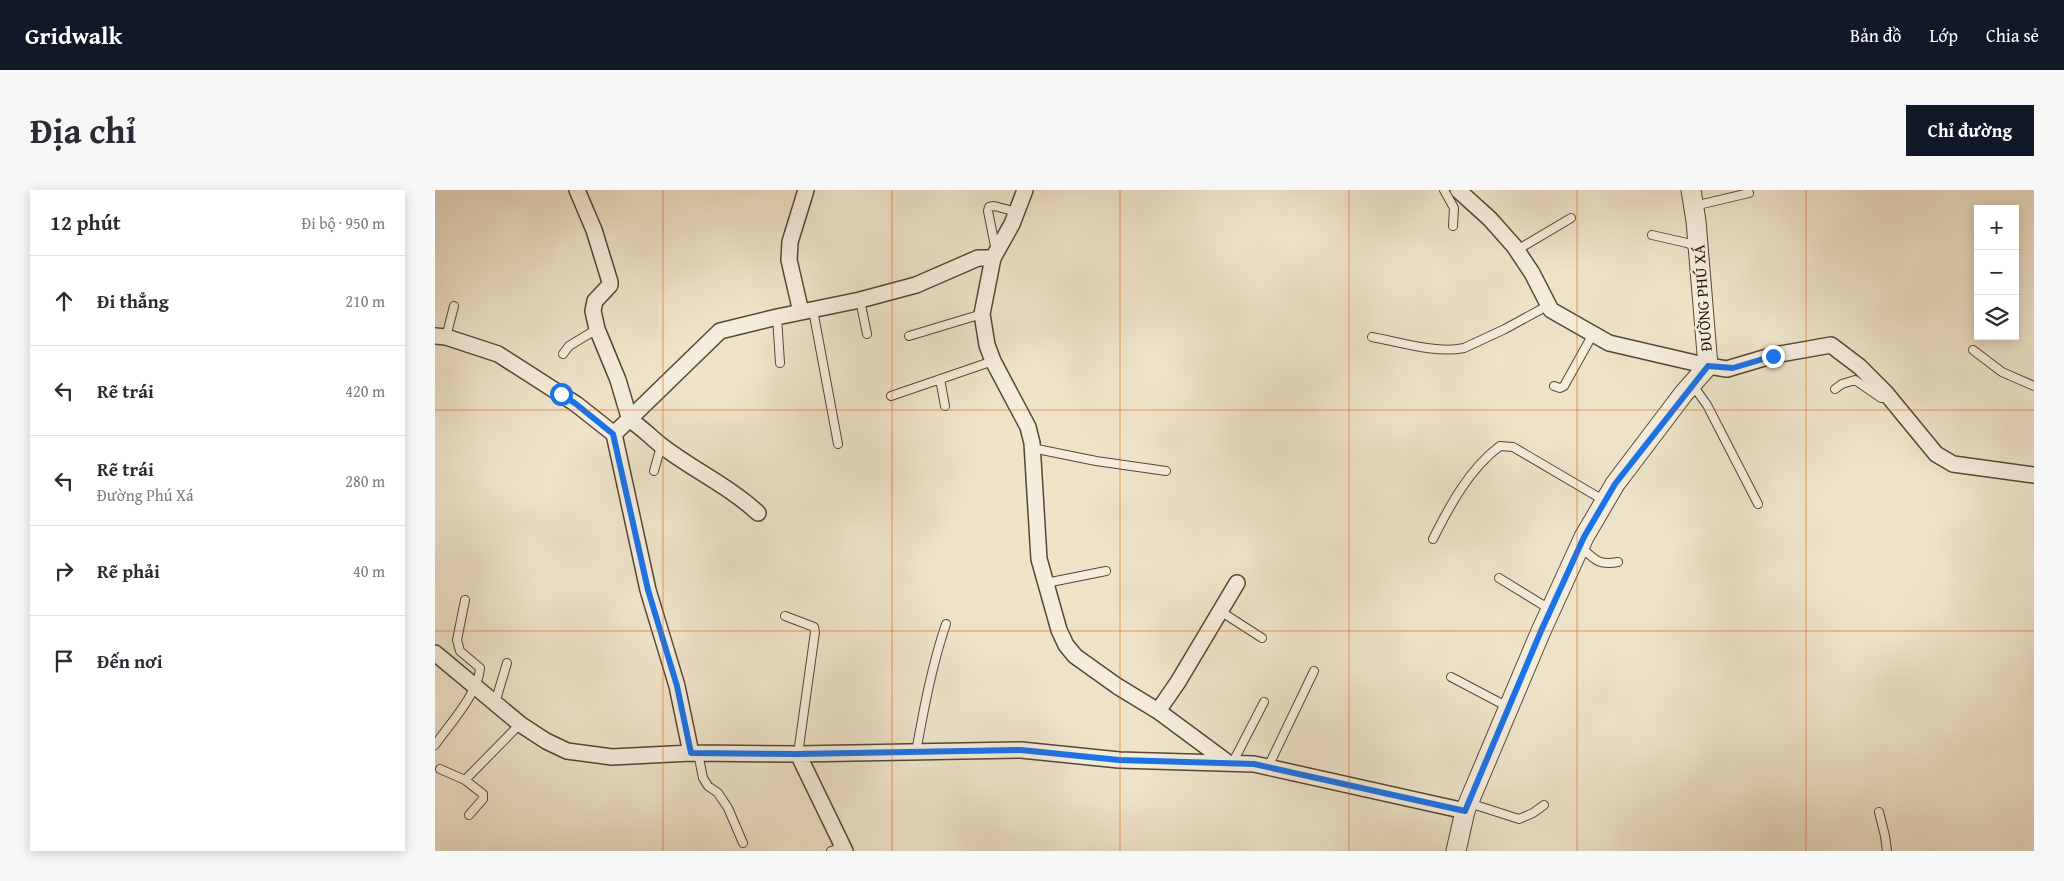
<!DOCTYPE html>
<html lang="vi">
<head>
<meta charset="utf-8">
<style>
  :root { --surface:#fff; --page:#f7f7f7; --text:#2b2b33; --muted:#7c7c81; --line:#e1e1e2; --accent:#111827 }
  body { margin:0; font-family:"Gentium Book Plus",serif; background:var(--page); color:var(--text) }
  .controls { position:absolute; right:15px; top:15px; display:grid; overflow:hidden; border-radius:0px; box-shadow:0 2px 12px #0003 }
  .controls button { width:45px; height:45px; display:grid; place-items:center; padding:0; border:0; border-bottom:1px solid var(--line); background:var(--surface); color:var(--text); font:25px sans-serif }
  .stop { position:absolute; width:15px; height:15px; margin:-11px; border:4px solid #1a73e8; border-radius:50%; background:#fff }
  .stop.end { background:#1a73e8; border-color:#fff; box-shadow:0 1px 5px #0008 }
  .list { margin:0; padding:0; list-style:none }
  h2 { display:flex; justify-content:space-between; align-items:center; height:65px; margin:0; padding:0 20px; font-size:21px }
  h2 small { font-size:16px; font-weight:400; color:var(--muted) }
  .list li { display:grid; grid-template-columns:32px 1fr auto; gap:15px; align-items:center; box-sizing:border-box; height:90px; padding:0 20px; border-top:1px solid var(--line) }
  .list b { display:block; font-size:19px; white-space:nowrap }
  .list p { margin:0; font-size:16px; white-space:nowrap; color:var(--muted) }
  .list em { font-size:16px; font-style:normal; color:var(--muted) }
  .icon { flex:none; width:28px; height:28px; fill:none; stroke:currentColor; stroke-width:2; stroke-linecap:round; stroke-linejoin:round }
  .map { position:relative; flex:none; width:1599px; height:661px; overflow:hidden; border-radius:0px }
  header { display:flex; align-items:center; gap:30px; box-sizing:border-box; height:70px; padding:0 25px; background:var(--accent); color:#fff }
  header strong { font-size:24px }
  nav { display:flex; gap:28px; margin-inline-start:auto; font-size:18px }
  .intro { display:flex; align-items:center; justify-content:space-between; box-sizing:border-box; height:120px; padding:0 30px }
  h1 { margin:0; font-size:35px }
  .button { padding:12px 22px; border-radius:0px; background:var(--accent); color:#fff; font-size:18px; font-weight:700 }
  main { display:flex; gap:30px; padding:0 30px }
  aside { flex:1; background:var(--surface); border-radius:0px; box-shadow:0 2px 12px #0003 }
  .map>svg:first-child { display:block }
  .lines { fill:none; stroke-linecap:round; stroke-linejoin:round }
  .service-casing { stroke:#574634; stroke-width:10 }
  .minor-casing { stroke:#574634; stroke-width:18 }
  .tertiary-casing { stroke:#574634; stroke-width:21 }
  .service { stroke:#f4eddc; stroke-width:8 }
  .minor { stroke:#f4eddc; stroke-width:15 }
  .tertiary { stroke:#f4eddc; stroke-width:19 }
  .route { stroke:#1a73e8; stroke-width:6 }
  .grid { fill:none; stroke:#de550c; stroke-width:1; stroke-opacity:0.55 }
  .labels { text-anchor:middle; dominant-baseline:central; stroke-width:4.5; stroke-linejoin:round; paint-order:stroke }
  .street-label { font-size:16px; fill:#251203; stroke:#f4eddc }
</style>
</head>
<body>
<header>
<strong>Gridwalk</strong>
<nav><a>Bản đồ</a><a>Lớp</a><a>Chia sẻ</a></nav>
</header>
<div class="intro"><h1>Địa chỉ</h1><a class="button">Chỉ đường</a></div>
<main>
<aside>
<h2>12 phút<small>Đi bộ · 950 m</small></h2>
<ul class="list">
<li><svg class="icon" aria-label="ahead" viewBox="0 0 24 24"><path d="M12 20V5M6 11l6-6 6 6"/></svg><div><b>Đi thẳng</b></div><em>210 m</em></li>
<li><svg class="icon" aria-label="left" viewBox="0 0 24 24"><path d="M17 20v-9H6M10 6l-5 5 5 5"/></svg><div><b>Rẽ trái</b></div><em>420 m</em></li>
<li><svg class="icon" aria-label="left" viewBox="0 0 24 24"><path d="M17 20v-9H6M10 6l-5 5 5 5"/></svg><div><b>Rẽ trái</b><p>Đường Phú Xá</p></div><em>280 m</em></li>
<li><svg class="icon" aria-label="right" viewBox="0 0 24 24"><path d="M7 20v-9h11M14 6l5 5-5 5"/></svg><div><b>Rẽ phải</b></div><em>40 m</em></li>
<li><svg class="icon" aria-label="arrive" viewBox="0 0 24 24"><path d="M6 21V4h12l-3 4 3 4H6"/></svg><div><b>Đến nơi</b></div></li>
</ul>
</aside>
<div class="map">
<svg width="1599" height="661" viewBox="0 0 1599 661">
  <rect width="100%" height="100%" fill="#eee3c9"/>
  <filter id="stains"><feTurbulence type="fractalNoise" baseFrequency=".004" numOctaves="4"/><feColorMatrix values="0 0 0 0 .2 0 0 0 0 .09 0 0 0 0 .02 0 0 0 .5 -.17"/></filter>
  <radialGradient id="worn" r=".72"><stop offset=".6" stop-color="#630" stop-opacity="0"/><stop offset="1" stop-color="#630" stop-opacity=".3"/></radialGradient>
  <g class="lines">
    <g class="service-casing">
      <path id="service" d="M1009,0L1019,18L1018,36
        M1259,16L1314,3
        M1217,45L1252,53L1262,57
        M1082,60L1136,28
        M561,61L553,21L554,17L559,16L582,22
        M425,110L432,144
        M378,120L403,254
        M342,127L345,173
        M474,146L547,124
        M11,147L19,116
        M937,147C964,152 1002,164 1029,158L1070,139L1112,116
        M1538,160L1567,182L1599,196
        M128,164L134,156L162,139
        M505,189L510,216
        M1257,194L1272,215L1323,314
        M1119,196L1125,198L1129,196L1158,144
        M1400,199L1407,194L1420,190L1446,208H1453
        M456,206L558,171
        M597,258L661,271L731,281
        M219,281L226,256
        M998,349C1015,315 1035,278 1065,256L1078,257L1170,311
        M1145,356C1159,369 1163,376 1183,372
        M1064,388L1116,420
        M611,393L671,381
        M785,421L827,448
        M350,426L379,437L380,442L363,564
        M1016,487L1073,517
        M60,513L72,473
        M0,555C14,535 44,502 45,478L25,461L22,450L30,410
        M481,562C489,518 497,475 511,434
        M263,563L268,588L273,596L283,603L293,618L308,653
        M798,572L829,512
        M833,577L879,481
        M5,579L30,590L85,534
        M30,590L48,604V609L34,625
        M1034,613L1084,629L1098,623L1109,615
        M1444,622L1450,646L1452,661
        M396,661L408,657"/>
    </g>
    <g class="minor-casing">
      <path id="minor" d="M142,0L159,40L175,92V95L160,111L158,121L162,139L183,190L194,227
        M590,0L577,34L558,68L547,124L552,155L558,171L593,237L597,253L604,369L624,440L631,455L640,466L682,496L723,521L792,572
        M1023,0L1055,29L1079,56L1097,83L1116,120L1174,153L1273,176L1292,179L1339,165L1396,155L1425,177L1450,202L1501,264L1518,274L1599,285
        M366,122L354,70L355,52L371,0
        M0,146L11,147L63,164L141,214L179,244L213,400L242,496L256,563
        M193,229C206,236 215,247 227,256C258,280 294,296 323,323
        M179,244L285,141L342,127L425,110L481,95L543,68H558
        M0,463L85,534L111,551L132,561L177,567L256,563L363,564L586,560L684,570L819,574L1030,621
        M723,521L743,492L802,393
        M363,564L410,661"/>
    </g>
    <g class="tertiary-casing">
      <path id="tertiary" d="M1021,661L1030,621L1106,441L1149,347L1180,294L1249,203L1273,176L1261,31L1256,0"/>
    </g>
    <use href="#service" class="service"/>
    <use href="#minor" class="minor"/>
    <use href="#tertiary" class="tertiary"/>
  </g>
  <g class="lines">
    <path class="route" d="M126,204L141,214L178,244L213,400L242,496L256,563L363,564L586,560L684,570L819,574L1030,621L1106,441L1149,347L1180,294L1273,176L1298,178L1338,166"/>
  </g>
  <path class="grid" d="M228,0V661M457,0V661M685,0V661M914,0V661M1142,0V661M1371,0V661M0,220H1599M0,441H1599"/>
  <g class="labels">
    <g class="street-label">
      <text transform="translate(1267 108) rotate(-94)">ĐƯỜNG PHÚ XÁ</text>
    </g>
  </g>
  <rect width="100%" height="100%" filter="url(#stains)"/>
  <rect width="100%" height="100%" fill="url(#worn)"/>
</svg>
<div class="controls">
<button>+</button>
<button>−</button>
<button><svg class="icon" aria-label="layers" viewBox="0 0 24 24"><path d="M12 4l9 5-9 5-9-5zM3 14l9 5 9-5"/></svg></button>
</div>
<div class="stop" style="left:126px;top:204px"></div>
<div class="stop end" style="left:1338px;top:166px"></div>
</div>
</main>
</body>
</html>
